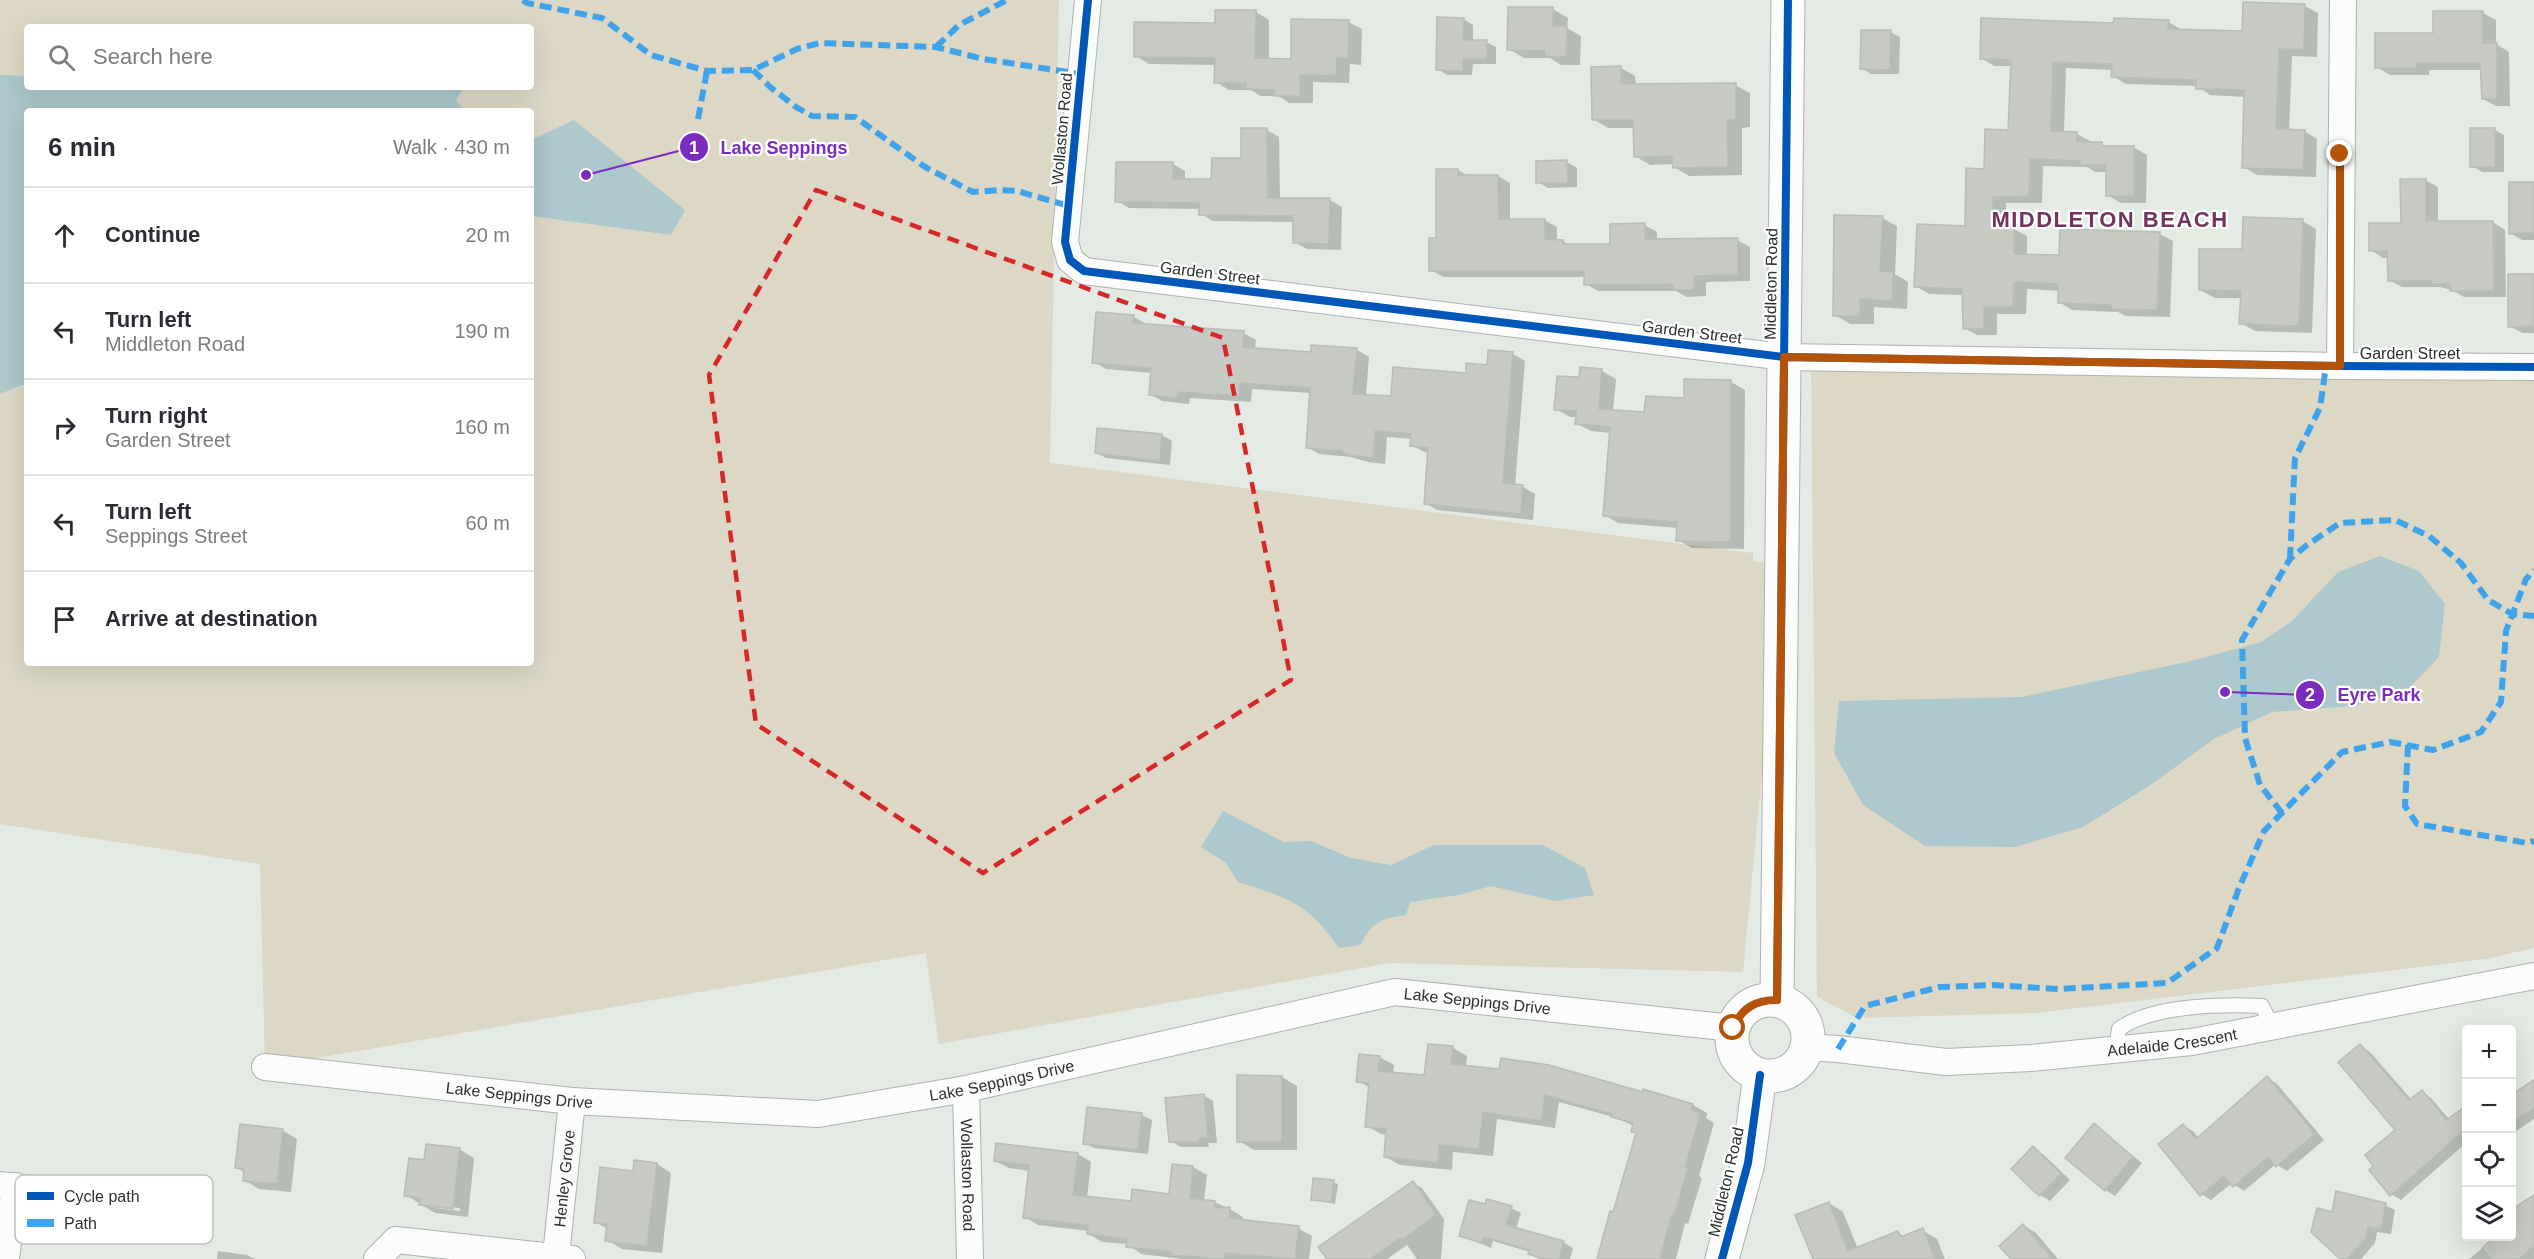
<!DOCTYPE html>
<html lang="en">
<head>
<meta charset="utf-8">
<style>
  :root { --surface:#fff; --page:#f7f7f7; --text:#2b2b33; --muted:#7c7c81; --line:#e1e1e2 }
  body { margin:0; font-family:Helvetica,sans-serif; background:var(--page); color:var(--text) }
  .controls { position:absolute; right:18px; bottom:18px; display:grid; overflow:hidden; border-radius:6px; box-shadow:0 6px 24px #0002 }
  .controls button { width:54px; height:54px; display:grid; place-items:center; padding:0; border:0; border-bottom:2px solid var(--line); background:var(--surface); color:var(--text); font:30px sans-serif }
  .stop { position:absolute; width:18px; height:18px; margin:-14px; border:4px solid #b45309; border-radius:50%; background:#fff }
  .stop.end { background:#b45309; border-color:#fff; box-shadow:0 2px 6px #0008 }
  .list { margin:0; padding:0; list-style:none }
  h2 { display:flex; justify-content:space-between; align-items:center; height:78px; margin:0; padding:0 24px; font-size:26px }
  h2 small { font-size:20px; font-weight:400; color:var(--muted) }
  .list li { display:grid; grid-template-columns:39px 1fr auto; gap:18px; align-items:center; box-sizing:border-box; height:96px; padding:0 24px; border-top:2px solid var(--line) }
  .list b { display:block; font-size:22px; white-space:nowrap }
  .list p { margin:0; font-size:20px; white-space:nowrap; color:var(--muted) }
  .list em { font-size:20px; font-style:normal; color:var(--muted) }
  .icon { flex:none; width:33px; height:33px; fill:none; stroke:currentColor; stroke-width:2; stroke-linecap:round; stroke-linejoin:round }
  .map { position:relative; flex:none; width:2534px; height:1259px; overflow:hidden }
  .search { position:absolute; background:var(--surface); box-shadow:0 6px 24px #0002; left:24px; top:24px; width:510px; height:66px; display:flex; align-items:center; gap:15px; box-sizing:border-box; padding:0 21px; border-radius:6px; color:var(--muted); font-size:22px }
  .panel { position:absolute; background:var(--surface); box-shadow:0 6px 24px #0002; left:24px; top:108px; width:510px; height:558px; border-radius:6px }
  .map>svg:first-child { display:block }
  .green { fill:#ddd8c6; fill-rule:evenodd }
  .water { fill:#acc8cc }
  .shadow { fill:#0003; fill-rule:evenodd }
  .building { fill:#c6c9c4; stroke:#b9bcb7; stroke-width:1.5 }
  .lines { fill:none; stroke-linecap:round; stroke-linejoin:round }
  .service-casing { stroke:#aeb2ae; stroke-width:16 }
  .minor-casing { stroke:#aeb2ae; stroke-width:28 }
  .secondary-casing { stroke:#aeb2ae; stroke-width:35 }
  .service { stroke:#fbfcfb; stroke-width:14 }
  .minor { stroke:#fbfcfb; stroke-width:26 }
  .secondary { stroke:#fbfcfb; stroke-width:33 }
  .quiet { stroke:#3ea3eb; stroke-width:6; stroke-dasharray:12 6; stroke-linecap:butt }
  .cycleway-casing { stroke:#fff; stroke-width:11 }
  .cycleway { stroke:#0057b8; stroke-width:8 }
  .route { stroke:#b45309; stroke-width:8 }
  .marked { fill:none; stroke:#d62828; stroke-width:4.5; stroke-dasharray:12 8; stroke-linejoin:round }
  .labels { text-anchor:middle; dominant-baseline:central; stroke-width:4.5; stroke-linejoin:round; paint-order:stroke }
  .street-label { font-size:16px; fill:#2d312d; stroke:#fff }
  .district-label { font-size:22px; font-weight:bold; letter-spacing:1.5px; fill:#71355d; stroke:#fff }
  .key { fill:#fff; stroke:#c0c1c0; stroke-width:1.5 }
  .key-label { font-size:16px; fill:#2d312d }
  .leader { fill:none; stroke:#7b2cbf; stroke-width:2 }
  .callout-dot { fill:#7b2cbf; stroke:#fff; stroke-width:2 }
  .mark-label { font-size:18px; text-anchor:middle; font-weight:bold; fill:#fff }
  .callout-label { font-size:18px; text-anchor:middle; font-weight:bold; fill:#7b2cbf; stroke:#fff; stroke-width:4.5; stroke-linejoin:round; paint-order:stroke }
</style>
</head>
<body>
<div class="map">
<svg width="2534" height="1259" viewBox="0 0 2534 1259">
  <rect width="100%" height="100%" fill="#e4eae4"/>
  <path class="green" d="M0,0H1059L1050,463L1753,553V561L1782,564L1743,972L1390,963L939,1044L926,953L265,1067L260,864L0,824ZM27,27H531V87H27ZM27,111H531V663H27Z
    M1811,367L2534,381V948L2486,959L2037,1013L1857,1018L1817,997Z"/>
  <path class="water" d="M0,75L27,76V87H464L456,100L465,111H27V383L0,394Z
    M574,120L685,210L671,235L531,216V140Z
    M2380,556L2419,571L2445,604L2439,657L2409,688L2354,706L2272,712L2214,739L2149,786L2083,827L2015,847L1925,846L1863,805L1834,753L1839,701L2022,697L2191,661L2261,642L2292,621L2338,572Z
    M1223,811L1284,842L1311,841L1351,858L1391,865L1434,845H1543L1585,868L1594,895L1555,901L1491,886L1459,895L1410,902L1406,915C1379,920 1372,921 1361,945L1339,948C1308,903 1289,898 1238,882L1226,863L1201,847Z"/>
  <path class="shadow" d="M2305,6L2318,13L2317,57L2292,56L2289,131H2304L2317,139L2316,177L2257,175L2244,167L2245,97L2210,95L2197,86L2126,84L2113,76V70L2066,68L2064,133L2077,134L2090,141V144H2101L2108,147H2133L2147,155L2146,203H2121L2107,195V172H2095L2087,167L2043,166L2042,203H2006V228L2014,229L2027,236V256L2061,257L2062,230L2160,234L2173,241L2170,317L2126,316L2118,312L2072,310L2059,302L2060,291L2027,289L2026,314H1997V335H1977L1964,328L1963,295L1929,294L1916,286L1966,227L1985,170L2010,131L2012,66H1994L1981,58L2115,25L2168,22L2181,29L2244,32Z
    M1553,9L1568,18L1567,28L1581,36L1580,65H1561L1550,58H1524L1509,49Z
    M1256,12L1269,20V60L1292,61L1348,22L1362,29L1361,65L1350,64L1349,83L1313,82V103H1289L1279,96H1261L1251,90H1229L1216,82V65L1149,64L1136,56Z
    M2483,13L2496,20V44L2509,52L2510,106H2496L2483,99L2482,70H2429V75H2390L2377,67L2435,34Z
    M1463,19L1473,25V42H1486L1496,47V64H1473L1472,75H1447L1438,69Z
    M1890,32L1900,37L1899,74H1871L1861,68Z
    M1621,68L1635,76L1636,86L1735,85L1750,93V127L1742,128V175L1689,176L1674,167V164L1650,165L1635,156V128H1608L1593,119Z
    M1267,130L1279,137L1280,199L1330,200L1342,207L1341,250L1307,249L1294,242V222L1213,221L1201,214V209L1129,208L1117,201L1173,164L1185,171V180L1213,181L1242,159Z
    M2495,130L2504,135V172H2482L2472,166Z
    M1567,162L1577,168V187L1548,188L1538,182Z
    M1458,170L1468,176H1498L1510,183V221L1544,220L1557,227V241H1563L1571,246L1611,245L1644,225L1657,232V241L1737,240L1750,247V281L1706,282V296L1687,297L1676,291H1598L1586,284V277H1443L1431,270Z
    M2425,180L2438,187V222H2493L2505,230L2506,297H2464L2452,290L2440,287H2402L2389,280L2388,258H2383L2371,250L2402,224Z
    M2534,184V240H2522L2510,233Z
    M1882,218L1897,226L1895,274L1908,282L1907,309L1874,307V324H1850L1835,315Z
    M2302,221L2316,229L2312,333L2255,331L2241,323L2242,298H2215L2200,290L2244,250Z
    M2534,275V333H2522L2510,326Z
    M1134,317L1146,324L1243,333L1256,340L1255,349L1312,354L1313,346L1357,350L1369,357L1366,396L1392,398L1467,375L1513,354L1525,361L1515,486L1523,487L1535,494L1533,520L1437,510L1425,503L1429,453L1424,452L1412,445V439L1387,437L1385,464L1368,462L1351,457L1319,454L1307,447L1311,393L1252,389L1251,402L1190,398L1189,404L1162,401L1150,394L1152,373L1106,369L1094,362Z
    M1581,369L1602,371L1616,379L1613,411L1646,414L1731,382L1745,390L1744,549L1692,548L1678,540V528L1618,523L1605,515L1611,433L1591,431L1577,424V417H1570L1556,409L1580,379Z
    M1099,429L1162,435L1172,441L1170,465L1106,458L1097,453Z
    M2360,1046L2370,1052L2412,1100L2422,1092L2431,1098L2449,1119L2466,1107V1143L2401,1200L2391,1194L2397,1131Z
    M1452,1047L1467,1056L1466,1067L1644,1094V1091L1693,1105L1707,1113L1706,1118L1714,1123L1699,1176L1702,1178L1688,1224L1685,1223L1676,1259H1599L1637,1134L1634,1126L1617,1118L1559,1102L1555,1128L1497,1119L1493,1156L1453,1152L1452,1170L1400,1165L1386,1157L1387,1135L1381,1134L1367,1126L1370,1088L1358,1081L1379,1057L1394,1065L1393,1074L1426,1077Z
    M1282,1077L1297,1086V1150H1254L1239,1141Z
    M2268,1078L2277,1084L2324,1140L2287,1171L2276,1164L2244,1191L2232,1183L2211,1200L2201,1194L2183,1126L2193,1131L2199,1139Z
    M2534,1082V1119L2512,1134V1088L2516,1094Z
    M1203,1095L1213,1101L1217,1143H1208L1209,1147H1181L1171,1141Z
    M1088,1109L1142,1115L1152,1120L1148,1154L1094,1148L1085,1143Z
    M2094,1125L2142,1163L2115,1196L2106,1190Z
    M282,1130L297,1139L291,1192L259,1189L244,1180L245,1173L237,1168Z
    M2033,1148L2043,1154L2070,1180L2050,1201L2040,1195L2013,1169Z
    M459,1149L474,1158L468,1217L435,1213L406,1195L425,1162ZM431,1205L460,1208V1211L435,1208Z
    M1078,1154L1091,1162L1087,1198L1132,1203L1170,1195L1174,1165L1193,1167L1207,1175L1204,1201L1214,1202L1230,1209L1243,1217V1221L1298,1228L1312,1236L1309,1259H1182L1141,1254L1128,1244L1102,1242L1089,1234V1231L1038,1225L1025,1217L1030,1171L1009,1168L995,1161Z
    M657,1164L671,1173L662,1253L622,1249L607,1240L608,1229L595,1222L634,1173Z
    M1333,1182L1338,1184L1335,1204L1312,1199Z
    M1413,1183L1422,1188L1444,1219L1441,1259H1417L1407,1245L1387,1259H1329Z
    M2534,1197V1259H2469L2498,1236H2512V1205L2515,1209Z
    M1829,1203L1843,1212L1862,1259H1814Z
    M2385,1205L2395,1210L2391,1234L2377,1232L2375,1243L2361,1259H2342L2333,1214Z
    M1486,1206L1511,1208L1521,1213L1516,1229L1563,1242L1573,1248L1570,1259H1539L1530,1252L1493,1241L1491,1248L1462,1236Z
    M2024,1226L2036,1233L2058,1259H2013Z
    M1922,1230L1937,1239L1945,1259H1866L1898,1233L1905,1237Z
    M218,1251L247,1255L255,1259H217Z"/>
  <path class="building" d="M2243,2L2305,4L2304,50L2279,49L2276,129L2305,130L2303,170L2242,168L2244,90L2196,89V80L2111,77L2112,64L2053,62L2051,131L2077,132V142H2102V146H2134V196H2106V165H2080V161L2030,159L2029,196L1993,197V227H2014V254L2059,255L2060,229L2160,232L2157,310L2111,309V305L2058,303V284L2014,282L2013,307H1984V329H1963L1962,289L1914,287L1917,224L1965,226L1966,168L1984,169L1985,129L2008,130L2011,60L1980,59L1981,18L2113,23L2114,18L2169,20L2168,29L2242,31Z
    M1508,7H1553V26H1567L1566,57H1545V51L1507,50Z
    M1215,10H1256L1255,58L1291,59V19L1349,20L1348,58H1337L1336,76L1300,75V96H1274V90L1246,89V83H1214L1215,58L1134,57V22L1215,23Z
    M2433,11H2483V43H2497V99H2482L2480,63H2417V68H2375V33H2433Z
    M1437,17L1464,18L1463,40H1487V59H1463V71L1436,70Z
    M1861,30H1891L1890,70L1860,69Z
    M1621,66V84L1736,83V120H1727L1728,167L1673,168L1672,156L1634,157L1633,120H1592L1591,67Z
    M1241,128H1267L1268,198H1330L1329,244L1293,243V216L1199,215V203L1115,202L1116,162H1173V179H1211L1212,158H1241Z
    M2470,128H2495V167H2470Z
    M1567,160L1568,183H1536V161Z
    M1436,169H1458V175H1498L1499,219H1545V239L1563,240V244H1610V224L1645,223V239L1738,238V275L1694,276V290H1673V284L1584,285V271H1429V238H1436Z
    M2400,179H2426V221H2493L2494,291H2450L2451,284H2431V281H2388L2387,251H2369V223H2401Z
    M2509,182H2534V233L2509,234Z
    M1834,215L1883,216L1880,271L1893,272L1892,301L1860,299V316H1833Z
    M2243,217L2303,219L2299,326L2239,324L2241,291L2199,290V249H2242Z
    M2508,274H2534V326L2508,327Z
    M1096,312L1134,315L1133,323L1244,331L1243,347L1311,352V345L1357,348L1353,394L1391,396L1393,367L1466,373V363L1487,365L1488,350L1513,352L1503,483L1523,485L1521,514L1424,504L1428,448L1410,446L1411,434L1375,431L1373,458L1354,456L1342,453V451L1306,448L1310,388L1240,383L1239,396L1178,392L1177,398L1149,395L1151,368L1092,363Z
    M1580,367L1602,369L1599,409L1644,412L1646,396L1684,398V379L1731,380V542L1676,541L1677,522L1603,516L1610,427L1575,424L1577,411L1554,410L1557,376L1579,377Z
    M1097,428L1162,434L1160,461L1095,453Z
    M1428,1044L1453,1046L1451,1064L1499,1069L1501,1058L1549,1065L1643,1092V1089L1693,1104L1691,1110L1701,1113L1685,1167L1688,1168L1674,1217L1671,1216L1660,1259H1597L1610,1211L1613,1212L1636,1133L1631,1132L1633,1123L1611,1117L1612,1114L1545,1095L1541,1121L1483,1112L1479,1149L1439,1145L1438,1163L1384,1157L1386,1129L1365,1127L1369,1083L1356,1082L1359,1054L1380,1056L1378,1071L1424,1075Z
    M2360,1044L2409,1100L2422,1090L2446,1120L2466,1106V1129L2390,1196L2369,1170L2373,1166L2365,1155L2395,1130L2338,1062Z
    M1237,1075L1282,1076V1142H1237Z
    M2267,1076L2315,1134L2276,1167L2268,1157L2233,1187L2224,1176L2200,1196L2158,1144L2183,1124L2196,1139Z
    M2534,1080V1108L2511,1123V1095Z
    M1204,1094L1208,1138H1199V1142H1169L1165,1098Z
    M1087,1107L1142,1113L1138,1150L1083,1144Z
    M2094,1123L2133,1157L2105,1191L2065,1158Z
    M240,1124L283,1129L277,1184L243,1181L244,1169L235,1168Z
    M996,1143L1078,1153L1073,1195L1131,1201L1132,1189L1169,1194L1172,1164L1193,1166L1190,1198L1215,1201V1208L1230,1207L1229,1218L1299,1226L1295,1259L1225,1253L1224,1259L1171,1255L1172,1252L1126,1247L1127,1239L1087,1234L1088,1225L1023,1218L1029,1165L994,1161Z
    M426,1144L460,1148L453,1209L419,1205L420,1198L404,1196L409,1158L424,1160Z
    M2033,1146L2061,1174L2039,1196L2011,1169Z
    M634,1160L657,1163L647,1246L605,1241L607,1224L594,1223L600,1167L633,1171Z
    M1313,1178L1334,1180L1331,1202L1311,1200Z
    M1413,1181L1436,1215L1402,1240L1400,1238L1370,1259H1327L1318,1247Z
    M2336,1191L2386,1203L2381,1230L2368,1227L2366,1238L2347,1259H2340L2311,1232L2317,1208L2332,1212Z
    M2534,1195V1246L2519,1259H2491L2482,1248L2495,1236H2511V1210Z
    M1487,1199L1512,1206L1506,1225L1564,1241L1559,1259H1544L1528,1254L1529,1250L1484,1237L1482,1243L1459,1236L1469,1200L1485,1204Z
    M1829,1202L1848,1251L1898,1231L1901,1237L1923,1228L1935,1259H1813L1795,1215Z
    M2023,1224L2053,1259H2011L1999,1246Z"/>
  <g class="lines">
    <g class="service-casing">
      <path id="service" d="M2116,1048L2119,1029C2152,1005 2222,1004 2262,1006L2272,1026"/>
    </g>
    <g class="minor-casing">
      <g id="minor">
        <path d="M1088,0L1065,242L1070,260L1084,271L1784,357L2340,366L2534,367"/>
        <path d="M2340,366L2343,0"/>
        <path id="s1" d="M1806,1047L1838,1049L1946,1062L2031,1058L2192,1042L2534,976"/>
        <path id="s2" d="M265,1067L572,1101L818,1114L966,1089L1395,992L1733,1028"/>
        <path id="s3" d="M966,1089L970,1259"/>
        <path d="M0,1185L94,1197"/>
        <path id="s4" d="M556,1256L572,1101"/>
        <path d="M6,1259L15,1186"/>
        <path d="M377,1259L396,1240L572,1259"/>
      </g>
    </g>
    <g class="secondary-casing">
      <path id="secondary" d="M1777,1000L1788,0
        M1732 1038a38 38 0 1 1 76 0a38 38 0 1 1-76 0Z
        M1722,1259L1748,1163L1760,1075"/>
    </g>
    <use href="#service" class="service"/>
    <use href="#minor" class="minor"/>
    <use href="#secondary" class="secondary"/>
    <path class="quiet" d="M523,0L527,3L602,18L651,55L707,71L753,70L797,49L820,43L936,47L983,59L1081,74
      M936,47L959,25L1007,0
      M753,70L769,86L796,107L812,116L855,117L925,167L973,192L1000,190L1017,191L1069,206
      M698,119L707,71
      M2290,559L2295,458L2320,408L2326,366
      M2408,745L2405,806L2417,824L2527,843L2534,841
      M2282,813L2260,785L2245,738L2242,640L2290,559L2307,545L2340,523L2395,520L2429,536L2461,563L2488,600L2512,614L2534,616
      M1838,1049L1865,1006L1940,987L1993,985L2058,989L2167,983L2217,948L2239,888L2264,831L2342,752L2390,742L2433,750L2481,732L2501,702L2506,631L2526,579L2534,570"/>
    <g class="cycleway-casing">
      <path id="cycleway" d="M1088,0L1065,242L1070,260L1084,271L1784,357L2340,366L2534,367
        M1777,1000L1788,0
        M1722,1259L1748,1163L1760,1075"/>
    </g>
    <use href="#cycleway" class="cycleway"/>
  </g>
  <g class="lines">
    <path class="route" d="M1733,1028C1742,1008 1755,1000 1777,1000L1784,357L2340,366V154"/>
  </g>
  <path class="marked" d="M816,190L1223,338L1291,680L983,873L756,724L709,375Z"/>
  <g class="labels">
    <g class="street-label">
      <text transform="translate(1062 129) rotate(-85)">Wollaston Road</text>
      <text transform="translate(1210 273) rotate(7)">Garden Street</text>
      <text transform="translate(1771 284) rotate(-89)">Middleton Road</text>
      <text transform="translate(1692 332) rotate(7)">Garden Street</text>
      <text x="2410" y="353">Garden Street</text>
      <text stroke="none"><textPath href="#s2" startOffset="1228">Lake Seppings Drive</textPath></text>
      <text stroke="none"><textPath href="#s1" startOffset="368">Adelaide Crescent</textPath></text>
      <text stroke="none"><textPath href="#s2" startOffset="742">Lake Seppings Drive</textPath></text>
      <text stroke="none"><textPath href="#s2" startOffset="256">Lake Seppings Drive</textPath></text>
      <text stroke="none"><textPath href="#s3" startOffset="86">Wollaston Road</textPath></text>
      <text stroke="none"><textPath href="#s4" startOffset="78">Henley Grove</textPath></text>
      <text transform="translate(1726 1182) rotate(-77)">Middleton Road</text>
    </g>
    <g class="district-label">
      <text x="2110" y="219">MIDDLETON BEACH</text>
    </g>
  </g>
  <rect x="15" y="1175" width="198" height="69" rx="9" class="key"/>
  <rect x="27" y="1192" width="27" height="8" fill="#0057b8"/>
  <rect x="27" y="1219" width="27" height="8" fill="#3ea3eb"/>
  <g class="key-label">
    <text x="64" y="1202">Cycle path</text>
    <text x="64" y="1229">Path</text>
  </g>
  <path class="leader" d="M586 175L694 147M2225 692L2310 695"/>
  <g class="callout-dot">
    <circle cx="586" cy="175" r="6"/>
    <circle cx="2225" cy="692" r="6"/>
    <circle cx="694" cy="147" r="15"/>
    <circle cx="2310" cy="695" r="15"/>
  </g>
  <g class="mark-label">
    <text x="694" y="154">1</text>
    <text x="2310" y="701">2</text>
  </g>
  <g class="callout-label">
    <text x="784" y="154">Lake Seppings</text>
    <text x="2379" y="701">Eyre Park</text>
  </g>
</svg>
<div class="controls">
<button>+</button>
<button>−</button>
<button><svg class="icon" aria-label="locate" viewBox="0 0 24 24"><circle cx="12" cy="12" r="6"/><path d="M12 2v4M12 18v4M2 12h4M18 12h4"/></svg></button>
<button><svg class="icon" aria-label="layers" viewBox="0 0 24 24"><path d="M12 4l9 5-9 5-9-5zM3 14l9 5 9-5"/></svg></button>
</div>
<div class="stop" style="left:1733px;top:1028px"></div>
<div class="stop end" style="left:2340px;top:154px"></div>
<div class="search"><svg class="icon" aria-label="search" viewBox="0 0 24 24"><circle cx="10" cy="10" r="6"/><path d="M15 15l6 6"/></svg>Search here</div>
<section class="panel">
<h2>6 min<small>Walk · 430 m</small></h2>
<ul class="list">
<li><svg class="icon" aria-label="ahead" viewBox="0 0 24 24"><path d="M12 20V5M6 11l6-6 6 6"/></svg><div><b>Continue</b></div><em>20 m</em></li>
<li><svg class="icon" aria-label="left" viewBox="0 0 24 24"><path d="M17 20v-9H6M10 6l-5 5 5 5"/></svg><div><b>Turn left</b><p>Middleton Road</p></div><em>190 m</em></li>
<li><svg class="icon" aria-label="right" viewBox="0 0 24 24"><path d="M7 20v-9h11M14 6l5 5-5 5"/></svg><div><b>Turn right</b><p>Garden Street</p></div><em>160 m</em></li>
<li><svg class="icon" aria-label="left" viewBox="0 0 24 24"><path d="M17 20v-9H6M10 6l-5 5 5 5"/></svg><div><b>Turn left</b><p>Seppings Street</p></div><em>60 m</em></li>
<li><svg class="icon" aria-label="arrive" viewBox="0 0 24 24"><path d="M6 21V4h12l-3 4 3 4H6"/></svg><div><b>Arrive at destination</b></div></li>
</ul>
</section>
</div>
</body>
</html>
